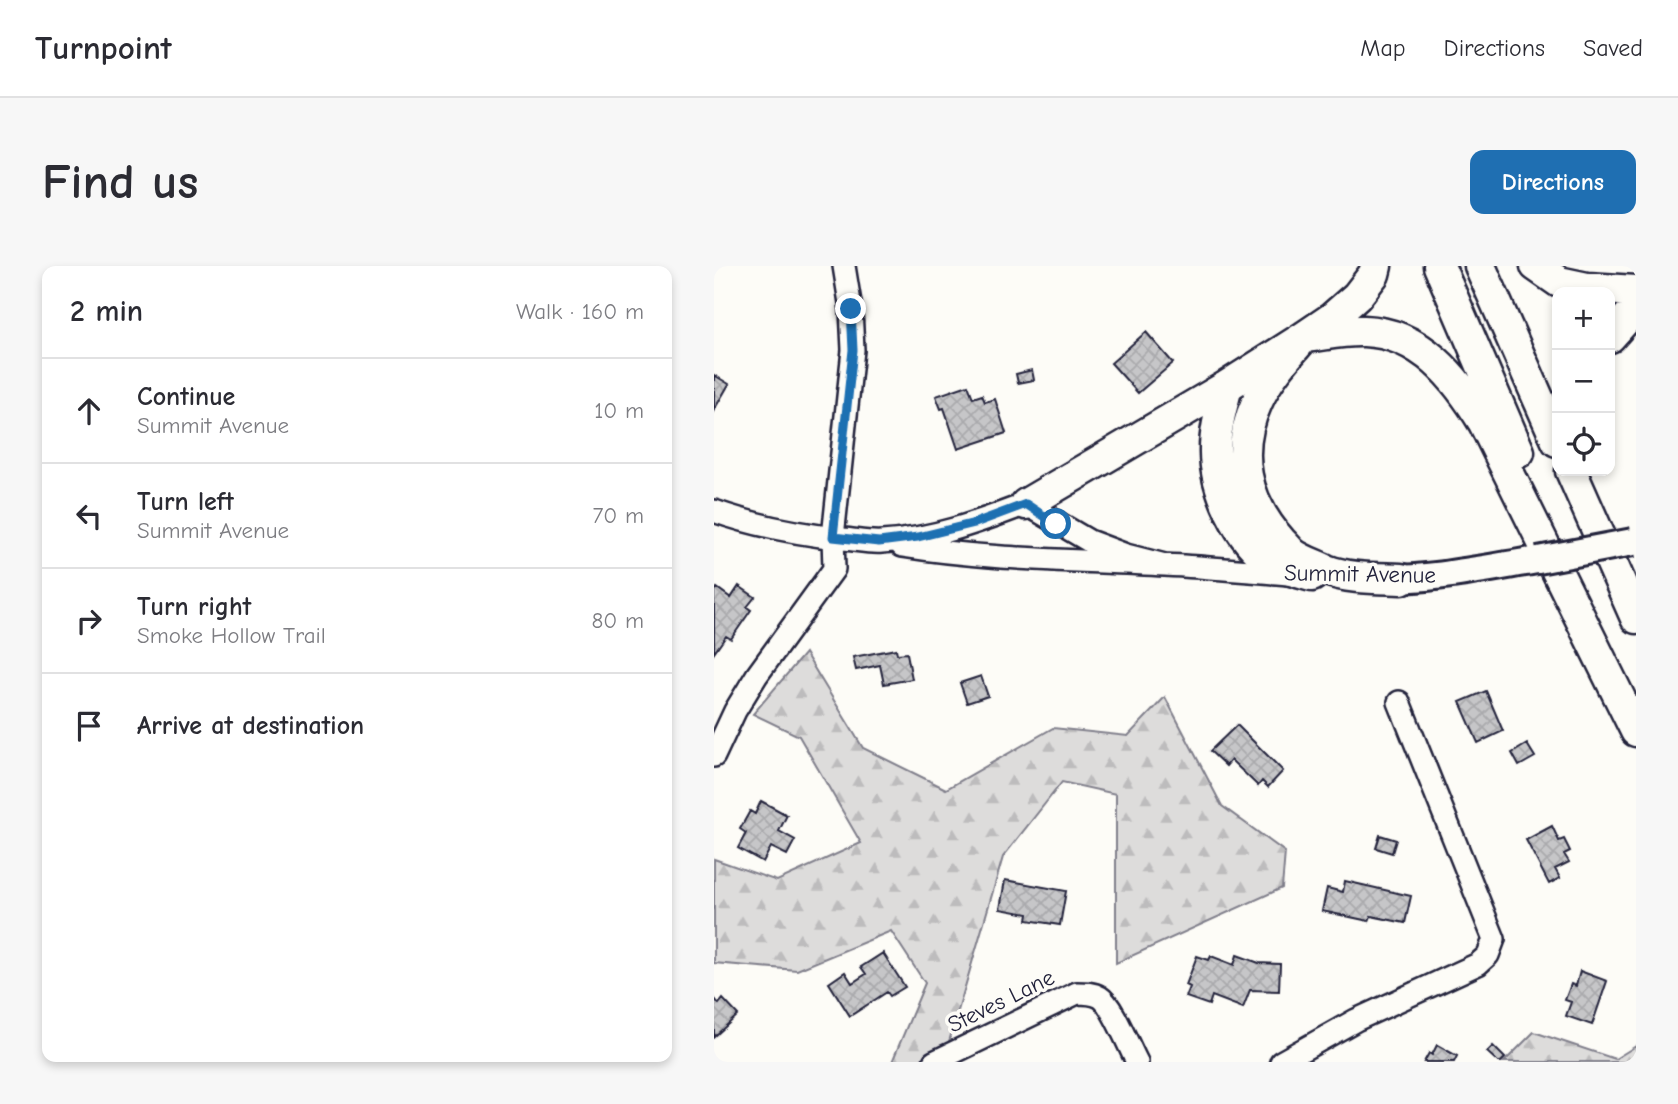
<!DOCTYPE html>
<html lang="en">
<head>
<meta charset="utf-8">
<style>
  :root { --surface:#fff; --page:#f7f7f7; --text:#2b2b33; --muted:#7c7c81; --line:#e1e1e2; --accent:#1f6fb2 }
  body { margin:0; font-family:"Comic Neue",sans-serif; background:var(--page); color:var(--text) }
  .controls { position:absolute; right:21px; top:21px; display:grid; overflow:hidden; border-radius:14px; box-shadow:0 4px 10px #0003 }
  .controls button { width:63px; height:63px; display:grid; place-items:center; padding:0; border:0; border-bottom:2px solid var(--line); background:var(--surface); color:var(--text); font:35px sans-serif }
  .stop { position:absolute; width:21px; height:21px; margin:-16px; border:5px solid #1f6fb2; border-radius:50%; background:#fff }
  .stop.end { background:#1f6fb2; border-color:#fff; box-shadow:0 2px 7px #0008 }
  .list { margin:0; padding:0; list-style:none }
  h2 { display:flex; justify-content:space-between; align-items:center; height:91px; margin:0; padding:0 28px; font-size:30px }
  h2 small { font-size:23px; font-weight:400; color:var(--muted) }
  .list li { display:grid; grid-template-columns:46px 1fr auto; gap:21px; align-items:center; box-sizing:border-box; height:105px; padding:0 28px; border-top:2px solid var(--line) }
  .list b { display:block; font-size:26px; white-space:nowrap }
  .list p { margin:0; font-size:23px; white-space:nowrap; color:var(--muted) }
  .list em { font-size:23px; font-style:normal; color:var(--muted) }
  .icon { flex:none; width:38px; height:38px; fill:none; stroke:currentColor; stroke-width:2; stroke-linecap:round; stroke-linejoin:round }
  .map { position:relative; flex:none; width:922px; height:796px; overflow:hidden; border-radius:14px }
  header { display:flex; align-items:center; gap:42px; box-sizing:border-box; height:98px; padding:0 35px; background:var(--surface); border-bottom:2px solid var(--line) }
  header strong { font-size:33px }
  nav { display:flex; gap:38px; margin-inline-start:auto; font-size:24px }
  .intro { display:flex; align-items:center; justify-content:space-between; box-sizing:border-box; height:168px; padding:0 42px }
  h1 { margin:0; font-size:49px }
  .button { padding:18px 32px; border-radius:14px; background:var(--accent); color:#fff; font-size:24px; font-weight:700 }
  main { display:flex; gap:42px; padding:0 42px }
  aside { flex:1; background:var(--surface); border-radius:14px; box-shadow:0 4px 10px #0003 }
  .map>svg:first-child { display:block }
  .forest { fill:url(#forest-firs); stroke:#807f8b; stroke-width:2 }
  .building { fill:url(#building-cross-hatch); stroke:#22223b; stroke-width:2 }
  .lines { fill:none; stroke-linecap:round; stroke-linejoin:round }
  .minor-casing { stroke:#22223b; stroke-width:26 }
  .major-casing { stroke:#22223b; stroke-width:32 }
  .highway-casing { stroke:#22223b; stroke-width:35 }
  .minor { stroke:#fdfcf7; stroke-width:21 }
  .major { stroke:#fdfcf7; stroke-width:26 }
  .highway { stroke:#fdfcf7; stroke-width:30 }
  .major-bridge-casing { stroke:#22223b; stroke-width:32; stroke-linecap:butt }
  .major-bridge { stroke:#fdfcf7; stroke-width:26 }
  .route { stroke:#1f6fb2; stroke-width:9 }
  .labels { text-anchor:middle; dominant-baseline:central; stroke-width:7; stroke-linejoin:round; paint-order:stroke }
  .street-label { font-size:23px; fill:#22223b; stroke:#fdfcf7 }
</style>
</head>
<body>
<header>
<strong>Turnpoint</strong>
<nav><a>Map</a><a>Directions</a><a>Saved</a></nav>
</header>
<div class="intro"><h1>Find us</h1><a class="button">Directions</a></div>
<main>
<aside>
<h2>2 min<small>Walk · 160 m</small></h2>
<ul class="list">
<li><svg class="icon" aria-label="ahead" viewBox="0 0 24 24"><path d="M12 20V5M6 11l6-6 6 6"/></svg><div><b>Continue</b><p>Summit Avenue</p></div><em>10 m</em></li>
<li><svg class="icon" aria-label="left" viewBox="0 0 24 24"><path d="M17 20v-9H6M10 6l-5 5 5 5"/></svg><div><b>Turn left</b><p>Summit Avenue</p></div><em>70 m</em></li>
<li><svg class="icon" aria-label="right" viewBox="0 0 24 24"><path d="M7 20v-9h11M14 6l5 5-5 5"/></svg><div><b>Turn right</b><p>Smoke Hollow Trail</p></div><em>80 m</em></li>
<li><svg class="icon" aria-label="arrive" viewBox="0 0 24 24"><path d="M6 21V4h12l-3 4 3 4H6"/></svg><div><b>Arrive at destination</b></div></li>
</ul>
</aside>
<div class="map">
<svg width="922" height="796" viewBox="0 0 922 796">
  <defs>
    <pattern id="forest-firs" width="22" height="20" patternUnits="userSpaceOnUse" patternTransform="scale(1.75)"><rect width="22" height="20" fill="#dddcdb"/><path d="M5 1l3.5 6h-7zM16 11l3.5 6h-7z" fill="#bdbcbd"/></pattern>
    <pattern id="building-cross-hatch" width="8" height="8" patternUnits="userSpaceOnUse" patternTransform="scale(1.75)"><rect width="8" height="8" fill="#c6c6c8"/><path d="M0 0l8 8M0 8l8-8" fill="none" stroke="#aaaaad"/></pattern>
  </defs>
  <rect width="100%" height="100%" fill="#fdfcf7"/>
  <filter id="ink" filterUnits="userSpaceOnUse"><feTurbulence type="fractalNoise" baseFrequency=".0143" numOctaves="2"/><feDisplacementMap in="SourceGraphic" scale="14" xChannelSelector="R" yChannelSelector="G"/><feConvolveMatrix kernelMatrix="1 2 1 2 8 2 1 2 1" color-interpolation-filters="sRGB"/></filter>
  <g filter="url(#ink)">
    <path class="forest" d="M91,387L149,482L232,523L339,462L414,470L451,431L508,540L571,586L568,622L402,697V528L348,516L289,591L234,779L244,796H178L211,717L177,665L83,704L0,697V593L63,615L147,577L85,470L39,448Z
      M820,766L901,793L922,780V796H790Z"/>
    <path class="building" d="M432,66L459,97L424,127L397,97Z
      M318,104L320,114L304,117L302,108Z
      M0,109L15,118L0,144Z
      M254,119L259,132L268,129L271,136L281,133L292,167L244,183L230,142L227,143L222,130Z
      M25,320L41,331L33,341L37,344L17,373L12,370L0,387V326L3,322L17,332Z
      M182,383L183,388L193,387L198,413L170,418L166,399L142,404L139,391Z
      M267,410L274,430L253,437L246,417Z
      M772,425L789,465L764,477L746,436Z
      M523,459L569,505L554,521L548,515L544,520L517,494L512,500L496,485Z
      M813,478L821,491L805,500L798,487Z
      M47,535L73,549L65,565L81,574L73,589L57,581L49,596L24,582L32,567L26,563L36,545L41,548Z
      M838,560L845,575L850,573L856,585L850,588L855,596L841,603L846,612L835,618L812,574Z
      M666,569L682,574L678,587L662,582Z
      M291,614L352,625L346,659L313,654L314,648L286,643Z
      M631,615L697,630L691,657L657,650L655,655L608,645L613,622L629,626Z
      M169,687L191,721L176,730L173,726L136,750L115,717L131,706L138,717L152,708L147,701Z
      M523,689L545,697L566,698L565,725L536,724L529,742L498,730L495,739L472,731L476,721L472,719L483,690L495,694L497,690L520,699Z
      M866,705L893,715L878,759L852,750L857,736L851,734L857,718L862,720Z
      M0,732L5,738L9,733L24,749L0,771Z
      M723,779L743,790L740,796H710L715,787L718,789Z
      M779,780L791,792L787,796H784L773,786Z"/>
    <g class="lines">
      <g class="minor-casing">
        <path id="minor" d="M0,245C42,260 86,268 130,273C142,274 155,277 168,276C218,273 265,256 312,238L375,275L412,289L451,299
          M188,280C275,294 363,294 451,299C492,301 533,305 574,308
          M0,490L21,445L43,409L120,303L119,271L139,84L137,43L130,0
          M220,796L363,727C371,727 379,727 386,731C398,738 415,781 423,796
          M567,796L642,754L764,698L774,689L780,673L685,436"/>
      </g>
      <g class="major-casing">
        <path id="major" d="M666,313C719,314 772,302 824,294"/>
      </g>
      <g class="highway-casing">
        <path id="highway" d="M725,0L805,186
          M766,0L843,175
          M822,0L845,16L873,22L922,25
          M896,71L914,51L922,46
          M513,120C508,141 501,162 501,183C500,221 525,275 557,295C569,303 584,306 598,310
          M857,205L922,352
          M312,238L513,120L590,71L618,52L643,30L660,8L662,0
          M687,313C662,312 635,313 612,304C602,299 587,294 578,287C574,283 571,279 567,275C531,235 520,186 543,136C554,111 572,92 590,71C610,69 630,64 650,65C708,67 743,113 770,157L922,465"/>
      </g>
      <use href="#minor" class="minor"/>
      <use href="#major" class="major"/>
      <use href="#highway" class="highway"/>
      <g class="major-bridge-casing">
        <path id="major-bridge" d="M824,294L919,276"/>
      </g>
      <use href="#major-bridge" class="major-bridge"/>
    </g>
  </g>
  <g class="lines" filter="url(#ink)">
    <path class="route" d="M137,43L139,84L119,271L165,276L204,271L261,257L312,238L342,258"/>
  </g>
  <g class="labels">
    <g class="street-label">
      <text transform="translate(646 308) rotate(1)">Summit Avenue</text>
      <text transform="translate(287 735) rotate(-26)">Steves Lane</text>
    </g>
  </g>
</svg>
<div class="controls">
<button>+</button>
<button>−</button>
<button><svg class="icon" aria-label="locate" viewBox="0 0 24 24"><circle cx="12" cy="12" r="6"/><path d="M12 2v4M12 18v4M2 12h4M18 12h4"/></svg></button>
</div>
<div class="stop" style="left:342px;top:258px"></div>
<div class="stop end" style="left:137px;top:43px"></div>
</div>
</main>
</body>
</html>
